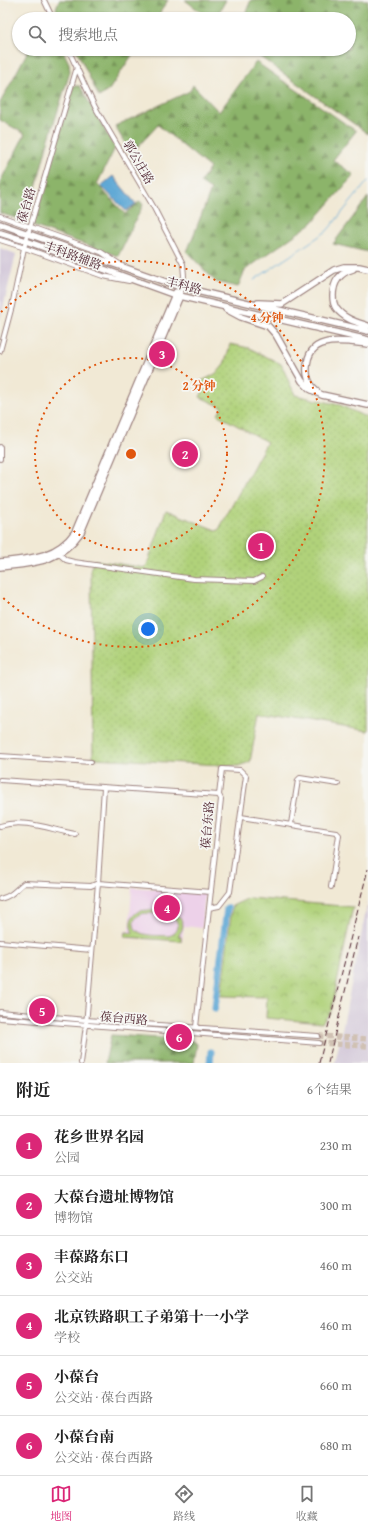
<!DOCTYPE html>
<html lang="zh">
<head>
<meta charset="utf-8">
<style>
  :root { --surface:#fff; --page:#f6f6f6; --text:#222; --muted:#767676; --line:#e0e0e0; --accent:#db2777 }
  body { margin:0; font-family:"Gentium Book Plus","Noto Serif SC",serif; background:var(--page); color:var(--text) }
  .you { position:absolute; left:148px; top:629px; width:14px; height:14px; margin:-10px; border:3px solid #fff; border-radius:50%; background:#1a73e8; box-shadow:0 0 0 6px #1a73e833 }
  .badge { display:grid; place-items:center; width:26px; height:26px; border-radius:50%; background:var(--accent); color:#fff; font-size:13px; font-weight:700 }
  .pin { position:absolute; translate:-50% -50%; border:2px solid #fff; box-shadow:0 1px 4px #0006 }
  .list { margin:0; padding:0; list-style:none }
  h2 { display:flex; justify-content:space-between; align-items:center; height:52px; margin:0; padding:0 16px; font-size:17px }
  h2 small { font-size:13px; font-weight:400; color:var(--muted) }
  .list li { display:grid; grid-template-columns:26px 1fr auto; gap:12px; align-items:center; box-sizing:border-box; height:60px; padding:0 16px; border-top:1px solid var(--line) }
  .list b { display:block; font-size:15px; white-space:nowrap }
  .list p { margin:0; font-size:13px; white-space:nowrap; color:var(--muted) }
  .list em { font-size:13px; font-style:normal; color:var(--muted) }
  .icon { flex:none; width:22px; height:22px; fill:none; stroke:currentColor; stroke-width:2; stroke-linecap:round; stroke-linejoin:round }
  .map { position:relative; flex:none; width:368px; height:1063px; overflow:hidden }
  .search { position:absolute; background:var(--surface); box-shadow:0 1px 3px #0004; left:12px; right:12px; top:12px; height:44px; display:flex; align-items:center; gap:10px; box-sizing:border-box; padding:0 14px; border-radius:22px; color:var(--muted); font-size:15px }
  .sheet { height:412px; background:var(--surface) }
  nav { display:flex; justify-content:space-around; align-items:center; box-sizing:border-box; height:56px; border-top:1px solid var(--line); background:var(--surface); font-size:11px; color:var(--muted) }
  nav a { display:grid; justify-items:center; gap:2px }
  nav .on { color:var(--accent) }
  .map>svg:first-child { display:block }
  .built { fill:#edd1e9 }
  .industrial { fill:#ccbfd4 }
  .forest { fill:url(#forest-firs); stroke:#6b6a4a }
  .park { fill:url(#park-crowns); stroke:#7d7852 }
  .garden { fill:url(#garden-dots); stroke:#7d7852 }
  .pitch { fill:#b0d27a; stroke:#7d7852; fill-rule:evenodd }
  .water { fill:#5ea8d5; stroke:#546480 }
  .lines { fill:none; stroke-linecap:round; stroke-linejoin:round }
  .stream { stroke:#5ea8d5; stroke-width:1 }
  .river { stroke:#5ea8d5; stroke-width:7 }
  .major-tunnel { stroke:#d0c1b3; stroke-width:5.5; stroke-dasharray:5.5 3; stroke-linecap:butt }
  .minor-casing { stroke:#9e8480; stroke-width:6 }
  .major-casing { stroke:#9e8480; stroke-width:8 }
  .minor { stroke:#fff; stroke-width:4 }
  .major { stroke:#fff; stroke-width:5.5 }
  .rail { stroke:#4a1f2b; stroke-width:1; stroke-dasharray:6 3; stroke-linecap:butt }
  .ring { fill:none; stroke:#e0560e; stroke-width:2; stroke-dasharray:2 4 }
  .labels { text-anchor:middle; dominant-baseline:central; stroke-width:3.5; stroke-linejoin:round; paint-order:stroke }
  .street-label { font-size:12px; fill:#4a1f2b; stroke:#f6f6f2 }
  .centre { fill:#e0560e; stroke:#f6f6f2; stroke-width:2 }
  .ring-label { font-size:12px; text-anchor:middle; font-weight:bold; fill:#e0560e; stroke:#f6f6f2; stroke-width:3.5; stroke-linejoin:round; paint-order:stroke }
</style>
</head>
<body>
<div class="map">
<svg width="368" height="1063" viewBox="0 0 368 1063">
  <defs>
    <pattern id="forest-firs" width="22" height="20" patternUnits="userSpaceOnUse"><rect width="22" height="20" fill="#8cb46a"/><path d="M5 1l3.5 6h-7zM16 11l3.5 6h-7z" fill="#749257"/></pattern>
    <pattern id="park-crowns" width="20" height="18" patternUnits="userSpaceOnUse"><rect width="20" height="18" fill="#b0d27a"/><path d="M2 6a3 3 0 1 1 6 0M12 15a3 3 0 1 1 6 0" fill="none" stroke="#99b46a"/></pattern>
    <pattern id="garden-dots" width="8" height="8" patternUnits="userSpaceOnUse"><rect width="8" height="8" fill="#b0d27a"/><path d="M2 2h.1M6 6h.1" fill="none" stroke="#99b46a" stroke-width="1.8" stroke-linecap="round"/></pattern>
  </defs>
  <rect width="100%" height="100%" fill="#f6f6f2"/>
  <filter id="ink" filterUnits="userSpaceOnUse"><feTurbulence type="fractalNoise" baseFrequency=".025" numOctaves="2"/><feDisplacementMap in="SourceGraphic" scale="8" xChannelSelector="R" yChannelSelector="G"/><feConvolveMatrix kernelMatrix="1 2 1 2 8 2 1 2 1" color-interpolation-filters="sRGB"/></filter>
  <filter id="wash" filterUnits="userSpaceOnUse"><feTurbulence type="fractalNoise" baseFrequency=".012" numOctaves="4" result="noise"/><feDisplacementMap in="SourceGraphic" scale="16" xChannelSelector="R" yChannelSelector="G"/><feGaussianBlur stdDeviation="0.9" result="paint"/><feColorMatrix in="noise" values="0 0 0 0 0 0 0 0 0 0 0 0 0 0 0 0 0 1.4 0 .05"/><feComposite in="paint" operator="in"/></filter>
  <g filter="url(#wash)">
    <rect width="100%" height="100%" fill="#f1e9d5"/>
    <path class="built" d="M132,887L205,893L202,928L184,926L182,941L124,938L125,931H129Z"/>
    <path class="industrial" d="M0,248L16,254L0,320Z
      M368,901V1063H335L343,1025Z"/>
    <path class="forest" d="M59,0H168L156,19H61L56,8Z
      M185,0H226L215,19H210Z
      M251,0H368V134L249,49H349V19H243Z
      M29,49H62L69,63L70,72L47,145L27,222L0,213V182L25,134L0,120V103Z
      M76,49H136L109,90L99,97Z
      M256,62L356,131L333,160L354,175L312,223L245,270L238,287L216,282L187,252L211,190L200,183L210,168L158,125L131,154L115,126L190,91L193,85L219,112Z
      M73,86H80L115,148L97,184L125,214L140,201L143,205L118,256L33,226Z
      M368,197V252L333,244Z
      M111,1035L190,1040L197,1044L194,1063H105Z"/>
    <path class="park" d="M249,898L353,907L331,1011L322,1023L266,1018L267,997L221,996L232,906Z"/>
    <path class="garden" d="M230,344L249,348L281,364L295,395L340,405L368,418V731L259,713L250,762L238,766L93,758L91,569L94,560L146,568L166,510L218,531L267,442L218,415L222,407L200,397L204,389L196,383C221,373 224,370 230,344Z"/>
    <path class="pitch" d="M139,911C154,908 197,912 178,936H181V941L125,937L126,932L133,933C129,924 130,916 139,911ZM140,914C149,912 179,913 178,927C177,932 174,934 169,936C160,935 136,938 134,925C133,920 136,917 140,914Z"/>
    <path class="water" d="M113,176L136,204L126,211L101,186Z"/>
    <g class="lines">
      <path class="stream" d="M254,280L327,231L368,181"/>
      <path class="river" d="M215,1008L227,908
        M210,1063L211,1052"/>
    </g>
  </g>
  <g filter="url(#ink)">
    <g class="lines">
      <path class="major-tunnel" d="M318,1036L368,1039
        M319,1043L368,1046"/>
      <g class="minor-casing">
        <path id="minor" d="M44,0L53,19
          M68,49L95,107L153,206L183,264L184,276L180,287
          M0,216L101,252L121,265
          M0,240L22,247L103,276L129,281
          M0,351L12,306L24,248L77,67
          M0,447V459
          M58,553L66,560L74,562L194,579L254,581L262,577
          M0,756L91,762
          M0,780L219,795L221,799L196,1027
          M241,817L336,832L339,835L331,887
          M291,824L298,780L300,778L338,784
          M0,826C25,818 51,830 75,834
          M0,899C12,896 15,890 24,883L91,886L98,883L104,787
          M209,908L219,906L230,892L246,776L240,770L222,769L219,795
          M0,942L92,950
          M0,1012L86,1020L318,1036
          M0,1018L319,1043
          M81,1063L86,1025L98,883L211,892"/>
      </g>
      <g class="major-casing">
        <path id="major" d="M0,224L180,287L368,331
          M0,233L26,241L175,295L368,340
          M353,269C339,273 333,283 333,296C333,300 334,305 336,308C344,319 356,322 368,326
          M258,303L282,304L334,270L344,267H359L368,269
          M226,309L241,317L268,326L276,335L302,381L310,389L322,395L368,405
          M316,390C309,384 306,375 307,367C308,333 345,342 368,344
          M0,562C29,559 57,558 75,532L176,292
          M0,567C35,563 59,563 81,532L177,303L180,296V287"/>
      </g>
      <use href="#minor" class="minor"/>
      <use href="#major" class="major"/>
      <path class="rail" d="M319,1063L368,869
        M328,1063L358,937"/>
    </g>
  </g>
  <g class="ring">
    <circle cx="131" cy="454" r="96"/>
    <path d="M1 312A193 193 0 1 1 1 596"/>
  </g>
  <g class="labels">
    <g class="street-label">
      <text transform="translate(139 162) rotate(60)">郭公庄路</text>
      <text transform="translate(26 205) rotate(-74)">葆台路</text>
      <text transform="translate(73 255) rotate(20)">丰科路辅路</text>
      <text transform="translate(184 285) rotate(15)">丰科路</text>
      <text transform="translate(207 825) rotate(-85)">葆台东路</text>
      <text transform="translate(124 1018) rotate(5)">葆台西路</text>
    </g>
  </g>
  <circle cx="131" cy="454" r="6" class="centre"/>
  <g class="ring-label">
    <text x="267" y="322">4 分钟</text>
    <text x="199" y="390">2 分钟</text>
  </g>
</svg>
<div class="you"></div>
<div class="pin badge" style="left:261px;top:546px">1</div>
<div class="pin badge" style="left:185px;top:454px">2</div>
<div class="pin badge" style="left:162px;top:354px">3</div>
<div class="pin badge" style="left:167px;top:908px">4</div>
<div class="pin badge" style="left:42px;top:1011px">5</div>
<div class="pin badge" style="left:179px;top:1037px">6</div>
<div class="search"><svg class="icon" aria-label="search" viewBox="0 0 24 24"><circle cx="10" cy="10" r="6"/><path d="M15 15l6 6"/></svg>搜索地点</div>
</div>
<section class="sheet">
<h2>附近<small>6个结果</small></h2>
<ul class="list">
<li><span class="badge">1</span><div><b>花乡世界名园</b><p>公园</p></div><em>230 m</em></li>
<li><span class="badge">2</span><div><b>大葆台遗址博物馆</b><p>博物馆</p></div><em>300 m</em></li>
<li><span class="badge">3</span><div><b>丰葆路东口</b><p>公交站</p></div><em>460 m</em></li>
<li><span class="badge">4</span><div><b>北京铁路职工子弟第十一小学</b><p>学校</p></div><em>460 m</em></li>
<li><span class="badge">5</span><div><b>小葆台</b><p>公交站 · 葆台西路</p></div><em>660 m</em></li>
<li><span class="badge">6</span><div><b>小葆台南</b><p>公交站 · 葆台西路</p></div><em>680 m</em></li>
</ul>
</section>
<nav>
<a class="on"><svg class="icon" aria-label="map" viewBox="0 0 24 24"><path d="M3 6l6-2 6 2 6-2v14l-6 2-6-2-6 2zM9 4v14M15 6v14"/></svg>地图</a>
<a><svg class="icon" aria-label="directions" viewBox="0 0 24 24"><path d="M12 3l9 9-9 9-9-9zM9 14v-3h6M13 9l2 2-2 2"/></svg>路线</a>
<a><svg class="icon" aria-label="saved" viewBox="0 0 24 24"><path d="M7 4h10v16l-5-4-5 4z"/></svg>收藏</a>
</nav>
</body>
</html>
